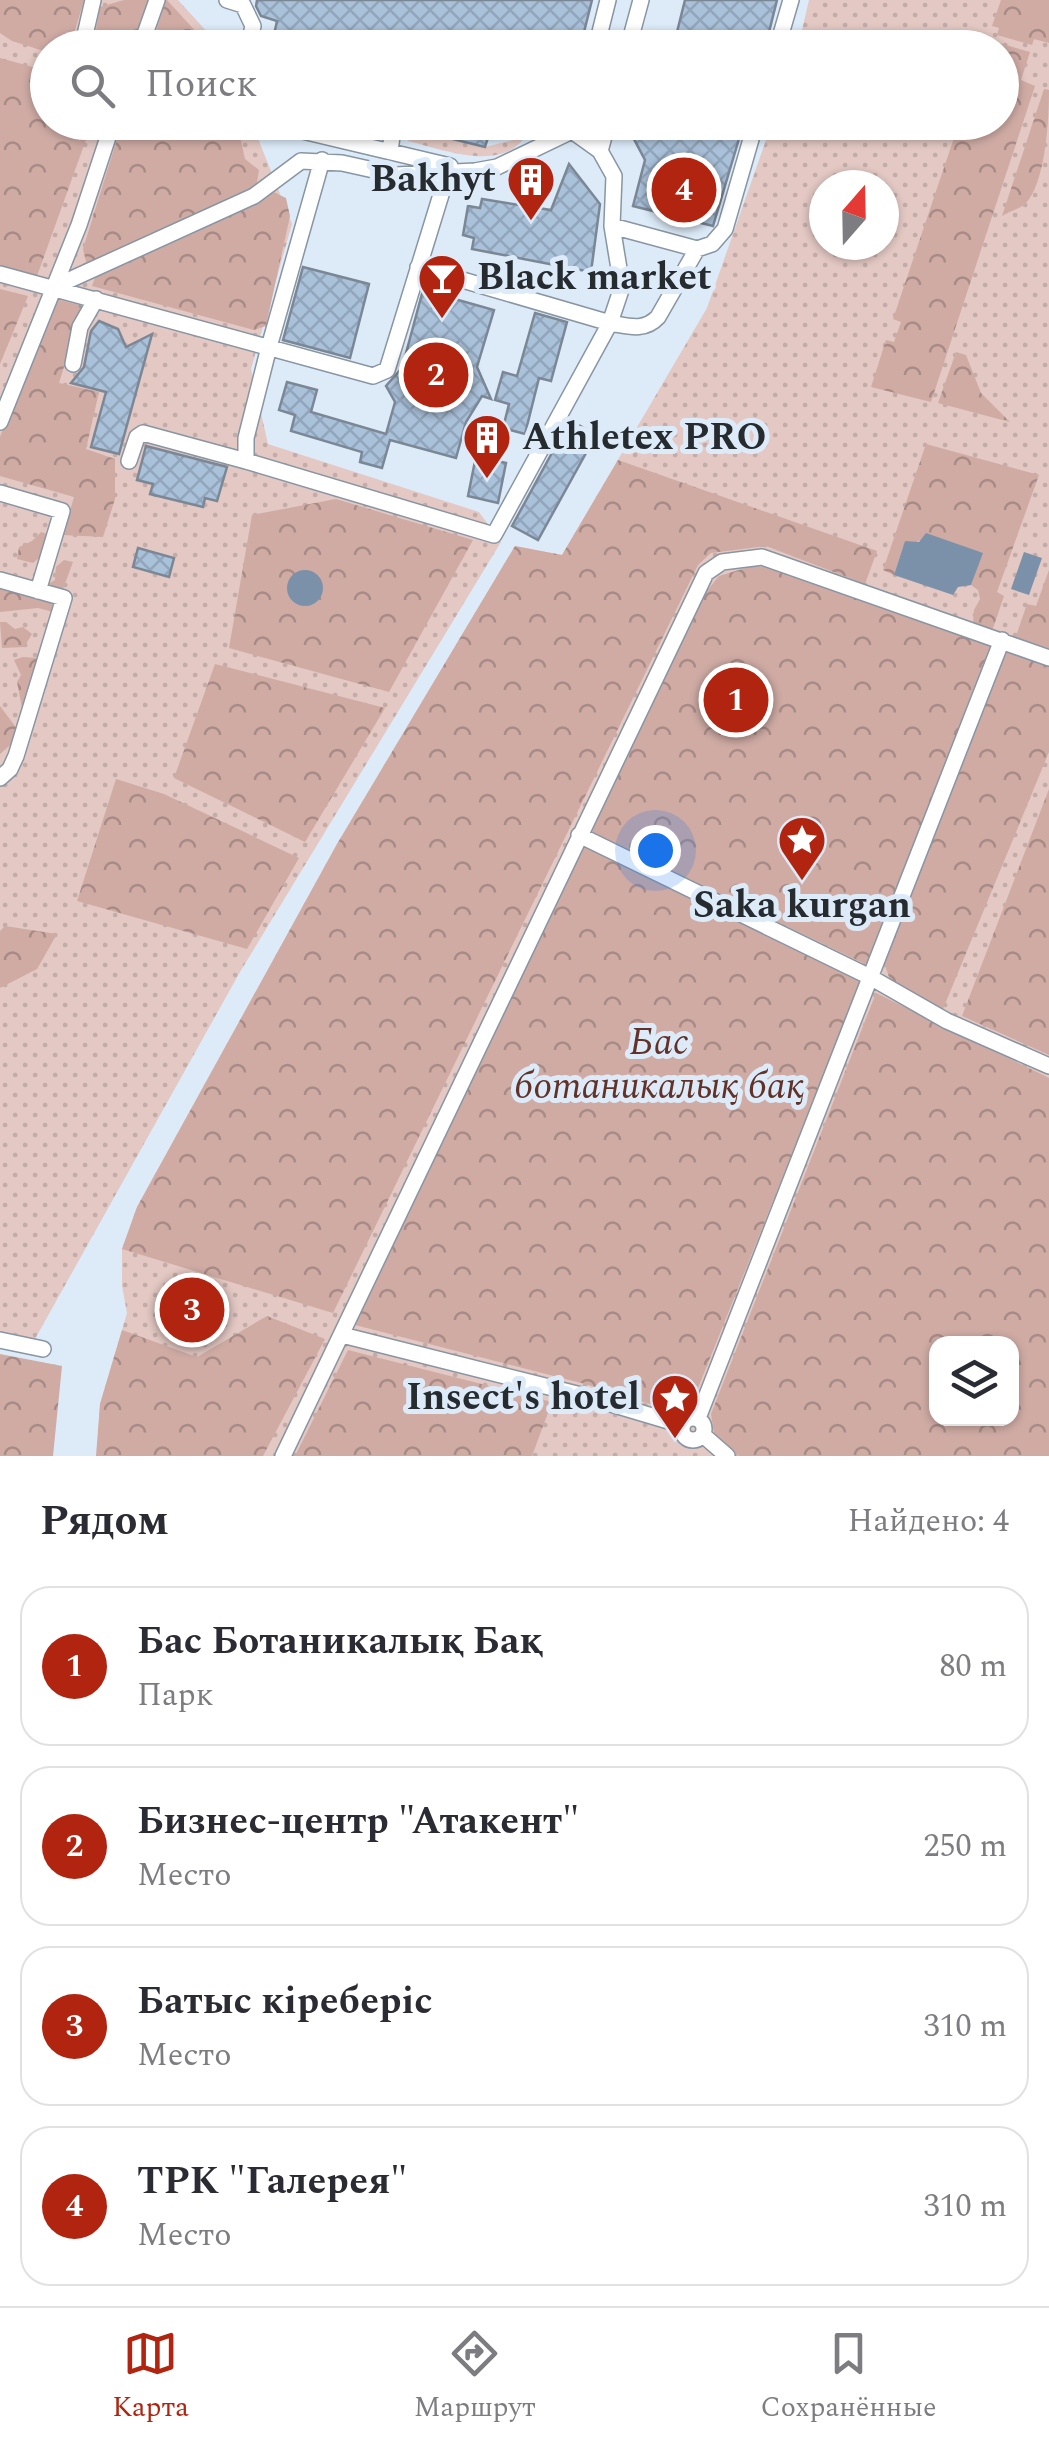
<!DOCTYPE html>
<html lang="ru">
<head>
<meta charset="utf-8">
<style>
  :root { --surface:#fff; --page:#f7f7f7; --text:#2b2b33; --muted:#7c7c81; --line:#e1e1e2; --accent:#b12410 }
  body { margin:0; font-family:Spectral,serif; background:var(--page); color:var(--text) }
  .controls { position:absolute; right:30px; bottom:30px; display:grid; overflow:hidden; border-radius:20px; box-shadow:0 2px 8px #0004 }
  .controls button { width:90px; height:90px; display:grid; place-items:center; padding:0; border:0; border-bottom:2px solid var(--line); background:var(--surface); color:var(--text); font:50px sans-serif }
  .compass { position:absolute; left:809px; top:170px; width:90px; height:90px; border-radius:50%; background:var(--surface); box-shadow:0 2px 8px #0004; rotate:20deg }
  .you { position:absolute; left:655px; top:850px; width:35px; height:35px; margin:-25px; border:8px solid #fff; border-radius:50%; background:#1a73e8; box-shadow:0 0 0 15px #1a73e833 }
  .badge { display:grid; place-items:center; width:65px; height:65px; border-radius:50%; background:var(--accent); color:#fff; font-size:32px; font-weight:700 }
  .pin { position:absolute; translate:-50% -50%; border:5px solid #fff; box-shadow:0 2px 10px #0006 }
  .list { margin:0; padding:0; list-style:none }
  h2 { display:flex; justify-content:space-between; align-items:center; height:130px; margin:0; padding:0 40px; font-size:42px }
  h2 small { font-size:32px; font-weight:400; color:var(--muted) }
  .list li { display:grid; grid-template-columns:65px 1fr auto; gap:30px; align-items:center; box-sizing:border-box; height:160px; margin:0 20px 20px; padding:0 20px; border:2px solid var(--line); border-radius:30px }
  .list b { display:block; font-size:38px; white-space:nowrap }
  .list p { margin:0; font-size:32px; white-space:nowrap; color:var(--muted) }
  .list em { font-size:32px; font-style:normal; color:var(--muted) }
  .icon { flex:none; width:55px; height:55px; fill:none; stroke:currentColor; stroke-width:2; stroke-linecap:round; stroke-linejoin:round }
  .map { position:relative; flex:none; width:1049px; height:1456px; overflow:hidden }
  .search { position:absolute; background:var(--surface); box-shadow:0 2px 8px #0004; left:30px; right:30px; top:30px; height:110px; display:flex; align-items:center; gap:25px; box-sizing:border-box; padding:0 35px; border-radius:55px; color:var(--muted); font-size:38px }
  .sheet { height:850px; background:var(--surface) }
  nav { display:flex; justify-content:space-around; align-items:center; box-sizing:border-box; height:140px; border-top:2px solid var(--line); background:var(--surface); font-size:28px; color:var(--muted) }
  nav a { display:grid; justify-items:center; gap:5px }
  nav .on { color:var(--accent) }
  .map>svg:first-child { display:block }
  .green { fill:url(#green-dots); fill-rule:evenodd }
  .forest { fill:url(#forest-crowns); fill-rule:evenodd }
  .water { fill:#7b91a9 }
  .building { fill:url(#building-cross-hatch); stroke:#7b8795; stroke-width:2.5 }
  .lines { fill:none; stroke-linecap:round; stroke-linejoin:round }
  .minor-casing { stroke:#8895a3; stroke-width:18 }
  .minor { stroke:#fff; stroke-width:15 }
  .labels { text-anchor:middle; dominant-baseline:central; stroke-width:10; stroke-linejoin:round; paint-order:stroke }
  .poi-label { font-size:38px; font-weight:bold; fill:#262b30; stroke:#ddebf9; text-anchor:end }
  .park-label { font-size:38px; font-style:italic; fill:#623128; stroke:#ddebf9 }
</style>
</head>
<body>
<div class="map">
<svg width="1049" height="1456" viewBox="0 0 1049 1456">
  <defs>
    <pattern id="green-dots" width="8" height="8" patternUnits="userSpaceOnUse" patternTransform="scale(2.5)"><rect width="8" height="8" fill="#e3c8c3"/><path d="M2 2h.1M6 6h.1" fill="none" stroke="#c3aca8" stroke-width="1.8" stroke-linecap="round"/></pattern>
    <pattern id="forest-crowns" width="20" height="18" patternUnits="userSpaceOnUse" patternTransform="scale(2.5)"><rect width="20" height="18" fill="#cfaba4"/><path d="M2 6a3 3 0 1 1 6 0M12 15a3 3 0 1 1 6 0" fill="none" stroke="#a88b86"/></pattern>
    <pattern id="building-cross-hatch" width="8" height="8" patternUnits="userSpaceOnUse" patternTransform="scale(2.5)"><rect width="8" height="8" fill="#aac1da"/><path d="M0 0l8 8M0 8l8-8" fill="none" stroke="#92a6bb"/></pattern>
  </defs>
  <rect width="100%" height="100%" fill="#ddebf9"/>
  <path class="green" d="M0,0H178L221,47L48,48V122L257,123L259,141L292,224L251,369L268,444L479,512L501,542L240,972L35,1339L0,1332Z
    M809,0H1049V1456H97L100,1404L127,1313L122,1286V1249L137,1207L337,844L515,546L562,555L707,308L772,123L1002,122V48L798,47ZM824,185H884V245H824ZM936,1344H1012V1418H936Z
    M411,128L485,147L525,137C500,173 442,149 408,141Z"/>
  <path class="forest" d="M0,0H84L70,47L48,48L47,52L12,41L0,33Z
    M124,0H148L131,47H93L100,7Z
    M165,0H167L210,47H152Z
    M1001,0H1049V43L1034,39L1032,45L997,35L999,28L992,26Z
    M995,42L1030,52L1021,80L1035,86L931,402L871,387L886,340L894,342L901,322L893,319L959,123L1002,122V48L992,47Z
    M0,58L47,71L48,122L92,123L37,276L0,266Z
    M1044,89L1049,90C1049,118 1046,185 1024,205C1018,209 1008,212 1002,216Z
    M122,123H237L245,159L259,170L256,188L87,266L83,249Z
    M271,191L286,198L290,216L266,326L254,330L92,286L96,275Z
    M0,289L28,296L0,364Z
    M52,298L83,306L59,383L99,392L86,449L115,459V499L103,537L63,535L74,497L0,476V437Z
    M956,352L966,355L981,393L1010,422L938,403Z
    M926,444L1039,475L997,592L1004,596L992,631L973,624L974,610L980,599L978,590L971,585L982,553L923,539L914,543L905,541L894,575L883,570Z
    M618,460L877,551L865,584L766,546L711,553L698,565L333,1313L122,1249L137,1207L337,844L515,546L562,555Z
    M336,499L473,540L389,692L229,648L252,515Z
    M41,532L47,534L50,541L44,554L33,563L17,559L19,547L32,541Z
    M64,560L73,562L63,589L67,601L53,612L38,608L0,612V574L43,587L55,580L56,567Z
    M752,566L770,567L991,644L867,965L590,831L706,592L719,576Z
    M1049,570V651L1015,639L1027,604L1036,606Z
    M0,622H6L15,629L23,627L32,634L24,647L2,648Z
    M1006,649L1049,664V752L943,1009L890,980L883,959Z
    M23,657L38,658C42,672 33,698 22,708L17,682L21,675L14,660Z
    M215,664L385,708L305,842L174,778Z
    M0,706L18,730L16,740L0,754Z
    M116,779L164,794L299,858L247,949L77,901Z
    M1049,789V1055L962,1016Z
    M582,844L861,982L692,1403L676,1412L585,1384L355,1325Z
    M5,926L57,934L37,969L0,988V931Z
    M876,993L1049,1078V1456H739L714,1434L711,1414ZM936,1344H1012V1418H936Z
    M267,1316L325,1339L263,1456H96L100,1404L122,1330L197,1357Z
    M348,1350L552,1402L532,1456H295Z
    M0,1354L62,1366L53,1456H0Z"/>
  <path class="water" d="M926,533L983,553L971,585L958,587L953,595L894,575L905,541L919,542Z
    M1024,552L1042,558L1029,595L1011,589Z
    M287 588a18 18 0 1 1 36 0a18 18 0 1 1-36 0Z"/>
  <path class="building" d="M257,0H592L580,48H271L277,21L261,16L256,6Z
    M685,0H777L765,48H673Z
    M403,122H493L485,147L404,127Z
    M635,122H744L713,226L633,206L645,160L627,126Z
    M569,164L600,204L591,272L472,249L474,238L463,235L468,206L480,208L482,199L551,210Z
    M303,267L369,284L350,358L283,340Z
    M423,290L494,310L477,367L491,399L482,396L466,422L456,458L390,440L382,468L360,462L362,452L291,431L295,415L279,410L287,382L317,390L311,412L386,434L395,402L386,386L402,368Z
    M535,313L567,322L551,381L539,378L525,434L503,428L509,404L495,400L503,372L517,376Z
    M99,321L118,329L126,347L152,334L119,454L91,447L106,392L71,383L84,367L91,331Z
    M570,420L596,435L538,540L512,526Z
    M146,446L227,467L217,501L205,498L203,507L150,494L153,484L137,480Z
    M476,456L506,463L498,503L468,496Z
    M138,548L174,558L169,577L133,567Z
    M185,1293L192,1296L202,1293L209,1301L193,1343L171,1335Z"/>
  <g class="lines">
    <g class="minor-casing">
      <path id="minor" d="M227,0L243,5L253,26L248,48
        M82,48L93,0
        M140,48L157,0
        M596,48L608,0
        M628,48L641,0
        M777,48L791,0
        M376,122L393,129L390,151
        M294,129L450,166
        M600,151L608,122
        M322,160L269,347L246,438V461L494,535L610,323L622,287L612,226L614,176L600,151L572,131
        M612,226L697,249L712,244L725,229L756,122
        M418,267L610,323C628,326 644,332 658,317L697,249
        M0,274L373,376L387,370L448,172
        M54,287L254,196L301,161L342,163L396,175L475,171L497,167L572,131L574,125
        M73,364L80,327L96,299
        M0,422L79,225L113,122
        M129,461L137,437L143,433L246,461
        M0,493L62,511L38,591
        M0,580L64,598L16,756L10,769L0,778
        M579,835L870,977L947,1021L1049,1066
        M342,1335L581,1395L682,1425
        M0,1340L43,1349
        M682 1429a11 11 0 1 1 22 0a11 11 0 1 1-22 0Z
        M698,1418L1002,640
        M703,1435L727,1456
        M283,1456L706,573L722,562L762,557L1049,658"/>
    </g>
    <use href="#minor" class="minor"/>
  </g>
  <defs>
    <g id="building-pin" transform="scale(2.5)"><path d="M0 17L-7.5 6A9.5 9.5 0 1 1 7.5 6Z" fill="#b12410" stroke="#ddebf9"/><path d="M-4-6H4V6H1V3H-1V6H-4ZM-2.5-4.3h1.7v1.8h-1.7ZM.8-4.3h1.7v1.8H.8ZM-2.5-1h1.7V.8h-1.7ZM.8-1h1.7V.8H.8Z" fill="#fff"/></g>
    <g id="bar-pin" transform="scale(2.5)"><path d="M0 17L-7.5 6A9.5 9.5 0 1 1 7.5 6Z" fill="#b12410" stroke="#ddebf9"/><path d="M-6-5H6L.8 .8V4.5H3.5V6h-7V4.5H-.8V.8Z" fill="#fff"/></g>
    <g id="sight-pin" transform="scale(2.5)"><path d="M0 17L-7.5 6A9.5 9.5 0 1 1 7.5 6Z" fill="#b12410" stroke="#ddebf9"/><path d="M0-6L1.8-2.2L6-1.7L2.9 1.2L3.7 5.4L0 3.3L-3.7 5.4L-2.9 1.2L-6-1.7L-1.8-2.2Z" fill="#fff"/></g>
  </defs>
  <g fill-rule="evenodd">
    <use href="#building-pin" x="531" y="180"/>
    <use href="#bar-pin" x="442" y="278"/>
    <use href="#building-pin" x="487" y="438"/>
    <use href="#sight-pin" x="802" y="840"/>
    <use href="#sight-pin" x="675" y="1398"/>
  </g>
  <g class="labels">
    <g class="poi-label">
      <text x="496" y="180">Bakhyt</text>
      <text x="477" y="278" text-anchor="start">Black market</text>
      <text x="522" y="438" text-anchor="start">Athletex PRO</text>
      <text x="802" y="906" text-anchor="middle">Saka kurgan</text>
      <text x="640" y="1398">Insect's hotel</text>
    </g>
    <g class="park-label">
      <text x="659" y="1043">Бас<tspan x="659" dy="44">ботаникалық бақ</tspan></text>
    </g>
  </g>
</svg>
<div class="controls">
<button><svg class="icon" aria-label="layers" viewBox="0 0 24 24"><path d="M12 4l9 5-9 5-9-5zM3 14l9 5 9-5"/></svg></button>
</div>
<svg class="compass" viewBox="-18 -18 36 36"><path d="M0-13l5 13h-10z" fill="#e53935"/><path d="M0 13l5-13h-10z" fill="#7c7c81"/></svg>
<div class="you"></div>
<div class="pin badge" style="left:736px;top:700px">1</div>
<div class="pin badge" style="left:436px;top:375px">2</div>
<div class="pin badge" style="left:192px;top:1310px">3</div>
<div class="pin badge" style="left:684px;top:190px">4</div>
<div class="search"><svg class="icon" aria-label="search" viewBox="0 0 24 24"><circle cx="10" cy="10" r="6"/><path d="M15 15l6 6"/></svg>Поиск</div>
</div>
<section class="sheet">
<h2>Рядом<small>Найдено: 4</small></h2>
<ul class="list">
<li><span class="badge">1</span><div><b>Бас Ботаникалық Бақ</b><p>Парк</p></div><em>80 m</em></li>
<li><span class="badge">2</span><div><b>Бизнес-центр &quot;Атакент&quot;</b><p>Место</p></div><em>250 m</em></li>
<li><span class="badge">3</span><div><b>Батыс кіреберіс</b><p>Место</p></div><em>310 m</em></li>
<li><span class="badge">4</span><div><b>ТРК &quot;Галерея&quot;</b><p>Место</p></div><em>310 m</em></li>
</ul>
</section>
<nav>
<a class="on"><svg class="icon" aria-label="map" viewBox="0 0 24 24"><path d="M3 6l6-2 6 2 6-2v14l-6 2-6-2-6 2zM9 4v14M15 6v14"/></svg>Карта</a>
<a><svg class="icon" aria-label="directions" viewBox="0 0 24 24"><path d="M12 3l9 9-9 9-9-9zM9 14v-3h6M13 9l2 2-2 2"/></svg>Маршрут</a>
<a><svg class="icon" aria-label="saved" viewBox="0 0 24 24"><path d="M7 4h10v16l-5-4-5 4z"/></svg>Сохранённые</a>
</nav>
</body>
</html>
